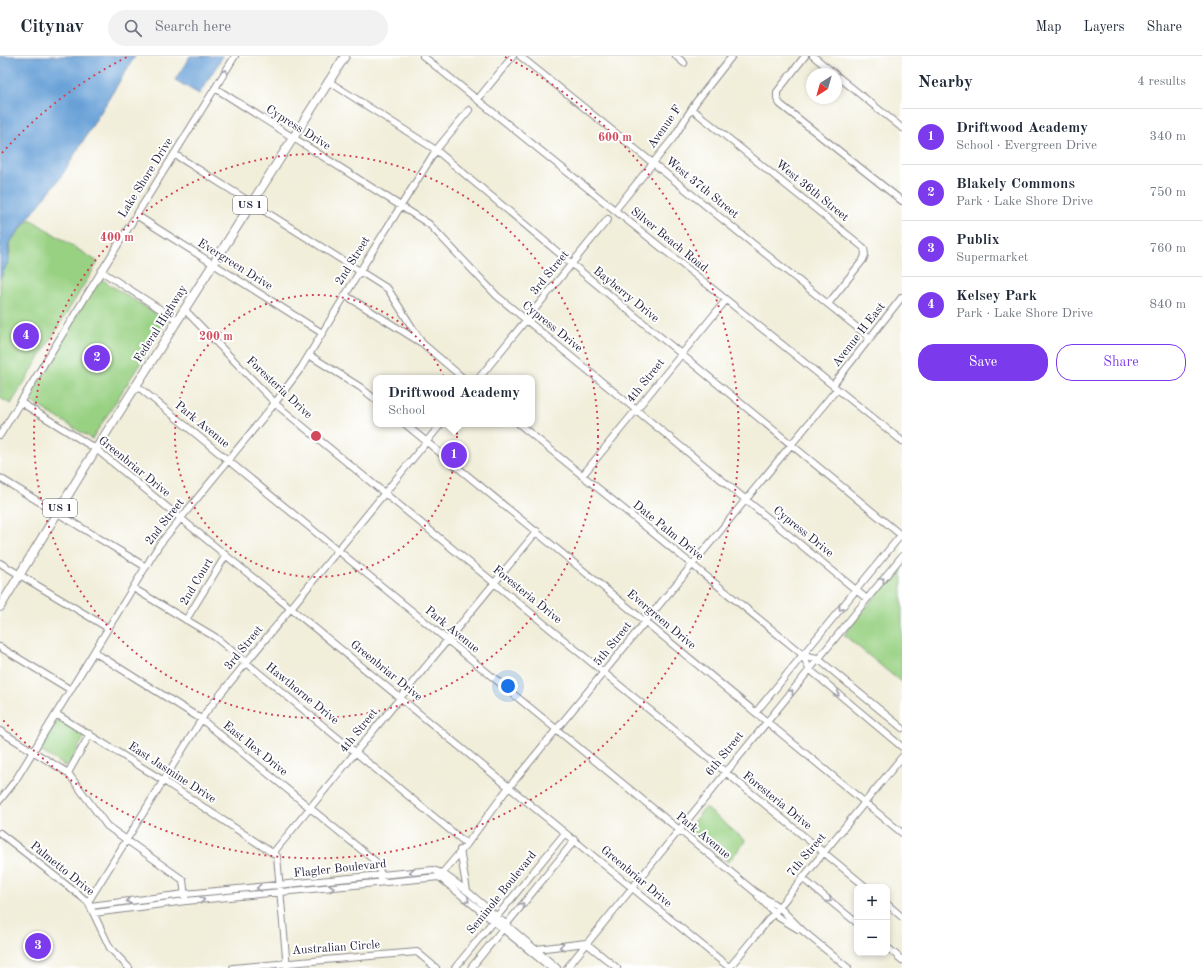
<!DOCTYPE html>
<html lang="en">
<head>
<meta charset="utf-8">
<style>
  :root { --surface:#fff; --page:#f2f2f3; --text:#1f2937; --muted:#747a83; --line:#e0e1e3; --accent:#7c3aed }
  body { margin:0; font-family:"Old Standard TT",serif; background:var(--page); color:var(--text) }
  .controls { position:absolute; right:12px; bottom:12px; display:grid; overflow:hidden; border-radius:8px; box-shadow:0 2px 6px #0003 }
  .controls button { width:36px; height:36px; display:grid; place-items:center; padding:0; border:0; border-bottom:1px solid var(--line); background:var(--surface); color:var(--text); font:20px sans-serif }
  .compass { position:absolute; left:806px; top:12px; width:36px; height:36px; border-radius:50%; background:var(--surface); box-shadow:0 2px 6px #0003; rotate:217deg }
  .you { position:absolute; left:508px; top:630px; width:14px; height:14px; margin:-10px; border:3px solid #fff; border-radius:50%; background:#1a73e8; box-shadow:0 0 0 6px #1a73e833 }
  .badge { display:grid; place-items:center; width:26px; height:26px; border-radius:50%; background:var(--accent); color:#fff; font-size:13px; font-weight:700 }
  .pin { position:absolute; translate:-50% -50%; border:2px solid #fff; box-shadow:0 1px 4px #0006 }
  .popup { position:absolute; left:373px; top:319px; width:162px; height:52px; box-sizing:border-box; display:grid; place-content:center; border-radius:8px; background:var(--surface); filter:drop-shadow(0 1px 3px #0005); font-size:13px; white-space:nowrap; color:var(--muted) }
  .popup b { font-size:15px; color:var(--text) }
  .popup::after { content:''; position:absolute; left:50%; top:100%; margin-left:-8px; border:8px solid transparent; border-top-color:var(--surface) }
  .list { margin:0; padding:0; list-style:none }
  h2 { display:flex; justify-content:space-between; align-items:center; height:52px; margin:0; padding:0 16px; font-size:17px }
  h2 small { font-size:13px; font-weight:400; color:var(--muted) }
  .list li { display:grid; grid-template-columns:26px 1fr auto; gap:12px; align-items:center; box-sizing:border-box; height:56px; padding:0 16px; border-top:1px solid var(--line) }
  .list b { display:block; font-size:15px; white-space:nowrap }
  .list p { margin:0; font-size:13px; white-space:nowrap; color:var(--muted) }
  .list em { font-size:13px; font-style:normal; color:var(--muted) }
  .actions { display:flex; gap:8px; padding:12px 16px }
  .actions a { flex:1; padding:9px 0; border:1px solid var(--accent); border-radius:16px; text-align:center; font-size:14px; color:var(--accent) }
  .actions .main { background:var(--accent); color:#fff }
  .icon { flex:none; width:22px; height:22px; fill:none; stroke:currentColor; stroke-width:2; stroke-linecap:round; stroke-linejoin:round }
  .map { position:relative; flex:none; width:902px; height:912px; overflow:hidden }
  header { display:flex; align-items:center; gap:24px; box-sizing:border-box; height:56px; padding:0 20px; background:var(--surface); border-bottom:1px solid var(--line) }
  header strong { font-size:19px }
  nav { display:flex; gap:22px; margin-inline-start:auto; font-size:14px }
  .search { width:280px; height:36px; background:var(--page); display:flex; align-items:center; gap:10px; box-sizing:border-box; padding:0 14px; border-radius:22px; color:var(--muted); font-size:15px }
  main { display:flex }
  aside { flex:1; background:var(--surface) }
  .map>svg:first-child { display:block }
  .green { fill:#99d183; stroke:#5e7a5f }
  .water { fill:#68a0d7; stroke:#456189 }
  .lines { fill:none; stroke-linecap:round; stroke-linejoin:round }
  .minor-casing { stroke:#8a888a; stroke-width:8 }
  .major-casing { stroke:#8a888a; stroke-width:10 }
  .minor { stroke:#fff; stroke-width:6 }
  .major { stroke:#fff; stroke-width:8 }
  .oneway { stroke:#9c9ca7 }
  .ring { fill:none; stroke:#d1495b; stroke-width:2; stroke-dasharray:2 4 }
  .labels { text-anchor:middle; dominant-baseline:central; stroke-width:4; stroke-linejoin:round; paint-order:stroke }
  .shield { fill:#fff; stroke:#646476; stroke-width:1 }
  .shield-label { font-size:11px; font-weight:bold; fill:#22223b }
  .street-label { font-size:12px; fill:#22223b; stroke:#fff }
  .centre { fill:#d1495b; stroke:#fff; stroke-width:2 }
  .ring-label { font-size:12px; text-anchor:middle; font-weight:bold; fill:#d1495b; stroke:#fff; stroke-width:4; stroke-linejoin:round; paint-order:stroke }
</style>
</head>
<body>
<header>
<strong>Citynav</strong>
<div class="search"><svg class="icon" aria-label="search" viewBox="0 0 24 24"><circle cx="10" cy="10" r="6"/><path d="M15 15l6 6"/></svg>Search here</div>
<nav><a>Map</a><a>Layers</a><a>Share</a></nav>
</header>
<main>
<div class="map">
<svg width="902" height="912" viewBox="0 0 902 912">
  <rect width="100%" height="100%" fill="#fff"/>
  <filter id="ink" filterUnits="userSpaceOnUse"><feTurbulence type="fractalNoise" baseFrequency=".025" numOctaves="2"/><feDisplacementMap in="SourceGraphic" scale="8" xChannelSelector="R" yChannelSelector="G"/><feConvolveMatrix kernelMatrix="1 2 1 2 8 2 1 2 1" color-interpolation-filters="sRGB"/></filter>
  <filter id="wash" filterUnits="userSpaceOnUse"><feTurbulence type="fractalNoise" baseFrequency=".012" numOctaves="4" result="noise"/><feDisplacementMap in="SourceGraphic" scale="16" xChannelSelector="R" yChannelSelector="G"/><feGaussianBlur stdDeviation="0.9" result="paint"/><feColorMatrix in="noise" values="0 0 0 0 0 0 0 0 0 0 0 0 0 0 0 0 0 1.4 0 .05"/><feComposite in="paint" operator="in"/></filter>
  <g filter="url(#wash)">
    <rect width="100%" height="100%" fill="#f1eeda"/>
    <path class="green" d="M30,163L98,206L11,348L0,342V223L10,197L9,187Z
      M101,223L167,265L92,383L27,343V340L98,224Z
      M902,507V627L844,579Z
      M58,663L83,677L84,682L70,706L64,710L39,694Z
      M705,751L746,785L728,806L688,773Z"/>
    <path class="water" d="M0,0H135L61,121L9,187V204L0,223Z
      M190,0H223L199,38L175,24Z"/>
  </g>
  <g filter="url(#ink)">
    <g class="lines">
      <g class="minor-casing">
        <path id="minor" d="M423,0L902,385
          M520,0L870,282
          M676,0L684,7
          M805,0L777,36V43L780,48L902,145
          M813,0L835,18
          M836,19L902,72
          M328,25L436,94L572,208L902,480
          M215,32L429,168L497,240L867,543
          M478,43L513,0
          M692,53L864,192L865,199L863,204L828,248
          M174,98L388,233L422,287L463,322
          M615,154L674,81L696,46L732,0
          M136,159L322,277
          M101,215L177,264
          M345,239L420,286
          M184,253L278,350L866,831
          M309,299L360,331L376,344
          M479,322L608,163
          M136,329L738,822L755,836L779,851L803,875L848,912
          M833,329L902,241
          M20,346L96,393L730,912
          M405,368L902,777
          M519,368L797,594L803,599L809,613L902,691
          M0,379L235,0
          M582,420L726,244
          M0,422L146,511
          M0,507L108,572
          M133,532L215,581L467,788
          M186,564L226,499
          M0,591L71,634
          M94,596L201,663L375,805L379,811L381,823
          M803,599L817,602L902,672
          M756,656L901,479
          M56,658L164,725L277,800L287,912
          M0,675L68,717L107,770L183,824L185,841
          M68,717L90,678
          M0,744L15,725L159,489L275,347L301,312L360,215L436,94L469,54
          M0,777L88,846L110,892L129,912
          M460,794L467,835
          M273,797L537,475
          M439,821L467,788L505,736L837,333
          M802,822L857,867
          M758,840L778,861L798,873
          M88,846L206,656L441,368
          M887,848L902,861
          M90,850L185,838L433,814L442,817L467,835L557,912
          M94,857L186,845L439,821L551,912
          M887,891L902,904
          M537,893L586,887L617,912
          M233,912L417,896L436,912
          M455,912L565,777
          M471,912L575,784
          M567,912L902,500
          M729,912L902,701"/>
      </g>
      <g class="major-casing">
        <path id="major" d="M0,551L96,393L345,0"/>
      </g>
      <use href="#minor" class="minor"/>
      <use href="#major" class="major"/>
    </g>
    <defs><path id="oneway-chevron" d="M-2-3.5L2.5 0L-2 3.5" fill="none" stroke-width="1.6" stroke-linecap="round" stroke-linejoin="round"/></defs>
    <g class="oneway">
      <use href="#oneway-chevron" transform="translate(225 16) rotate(-58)"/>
      <use href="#oneway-chevron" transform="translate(882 524) rotate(-50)"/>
      <use href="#oneway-chevron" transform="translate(841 552) rotate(129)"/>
      <use href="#oneway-chevron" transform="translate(791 636) rotate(-51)"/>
      <use href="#oneway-chevron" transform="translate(837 638) rotate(40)"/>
      <use href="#oneway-chevron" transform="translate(412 816) rotate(175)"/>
      <use href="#oneway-chevron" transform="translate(259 832) rotate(175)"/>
      <use href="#oneway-chevron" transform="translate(332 832) rotate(-6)"/>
      <use href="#oneway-chevron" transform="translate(202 844) rotate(-5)"/>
      <use href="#oneway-chevron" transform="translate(467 844) rotate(40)"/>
      <use href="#oneway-chevron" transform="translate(829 844) rotate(39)"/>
      <use href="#oneway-chevron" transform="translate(129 845) rotate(173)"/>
      <use href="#oneway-chevron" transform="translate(522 849) rotate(-51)"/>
      <use href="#oneway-chevron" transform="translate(562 891) rotate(173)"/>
    </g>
  </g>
  <g class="ring">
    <circle cx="316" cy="380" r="141"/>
    <circle cx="316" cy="380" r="282"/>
    <path d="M2 97A423 423 0 0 1 127 1M505 1A423 423 0 1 1 2 663"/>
  </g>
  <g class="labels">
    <g class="shield">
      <rect x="233" y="140" width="34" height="18" rx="3"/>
      <rect x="43" y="443" width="34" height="18" rx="3"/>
    </g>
    <g class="shield-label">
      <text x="250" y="149">US 1</text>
      <text x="60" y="452">US 1</text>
    </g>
    <g class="street-label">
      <text transform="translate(665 71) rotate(-55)">Avenue F</text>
      <text transform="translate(298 72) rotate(32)">Cypress Drive</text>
      <text transform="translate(146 122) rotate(-58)">Lake Shore Drive</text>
      <text transform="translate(702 132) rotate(39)">West 37th Street</text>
      <text transform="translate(812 135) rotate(39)">West 36th Street</text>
      <text transform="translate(669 184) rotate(39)">Silver Beach Road</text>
      <text transform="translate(353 205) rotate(-58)">2nd Street</text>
      <text transform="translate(235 209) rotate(32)">Evergreen Drive</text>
      <text transform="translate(550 217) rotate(-51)">3rd Street</text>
      <text transform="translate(626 239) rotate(39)">Bayberry Drive</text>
      <text transform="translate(161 268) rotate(-58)">Federal Highway</text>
      <text transform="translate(552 271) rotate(39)">Cypress Drive</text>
      <text transform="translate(859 279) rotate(-52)">Avenue H East</text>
      <text transform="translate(646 325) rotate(-51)">4th Street</text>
      <text transform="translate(279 332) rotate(43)">Foresteria Drive</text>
      <text transform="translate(202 369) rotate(39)">Park Avenue</text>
      <text transform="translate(134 411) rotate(39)">Greenbriar Drive</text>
      <text transform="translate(165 466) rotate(-52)">2nd Street</text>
      <text transform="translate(668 475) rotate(39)">Date Palm Drive</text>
      <text transform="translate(803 476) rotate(39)">Cypress Drive</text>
      <text transform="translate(197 526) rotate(-59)">2nd Court</text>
      <text transform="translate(527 539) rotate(39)">Foresteria Drive</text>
      <text transform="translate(661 564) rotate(40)">Evergreen Drive</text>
      <text transform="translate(452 574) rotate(39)">Park Avenue</text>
      <text transform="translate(613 588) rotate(-51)">5th Street</text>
      <text transform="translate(244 592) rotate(-51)">3rd Street</text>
      <text transform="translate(386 615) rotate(39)">Greenbriar Drive</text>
      <text transform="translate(302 638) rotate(39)">Hawthorne Drive</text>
      <text transform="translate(359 675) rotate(-51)">4th Street</text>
      <text transform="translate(255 693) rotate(39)">East Ilex Drive</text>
      <text transform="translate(725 698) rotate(-51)">6th Street</text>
      <text transform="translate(172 717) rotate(33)">East Jasmine Drive</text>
      <text transform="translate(777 745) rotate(39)">Foresteria Drive</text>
      <text transform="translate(703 780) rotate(39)">Park Avenue</text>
      <text transform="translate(807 799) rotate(-50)">7th Street</text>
      <text transform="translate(62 813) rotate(39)">Palmetto Drive</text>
      <text transform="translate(340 813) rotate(-6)">Flagler Boulevard</text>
      <text transform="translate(636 821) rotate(40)">Greenbriar Drive</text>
      <text transform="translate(502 837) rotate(-51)">Seminole Boulevard</text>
      <text transform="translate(336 892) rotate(-4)">Australian Circle</text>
    </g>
  </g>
  <circle cx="316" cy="380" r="6" class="centre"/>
  <g class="ring-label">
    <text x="615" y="85">600 m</text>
    <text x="117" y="185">400 m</text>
    <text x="216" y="284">200 m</text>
  </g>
</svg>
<div class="controls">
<button>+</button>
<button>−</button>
</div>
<svg class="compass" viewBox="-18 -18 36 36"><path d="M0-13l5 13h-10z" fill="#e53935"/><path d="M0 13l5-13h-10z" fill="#747a83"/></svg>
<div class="you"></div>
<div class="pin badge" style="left:454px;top:399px">1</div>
<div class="popup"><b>Driftwood Academy</b>School</div>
<div class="pin badge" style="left:97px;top:302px">2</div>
<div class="pin badge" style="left:38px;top:890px">3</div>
<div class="pin badge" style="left:26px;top:280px">4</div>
</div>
<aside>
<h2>Nearby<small>4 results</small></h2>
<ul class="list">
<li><span class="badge">1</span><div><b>Driftwood Academy</b><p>School · Evergreen Drive</p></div><em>340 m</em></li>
<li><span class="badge">2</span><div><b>Blakely Commons</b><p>Park · Lake Shore Drive</p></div><em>750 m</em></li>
<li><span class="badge">3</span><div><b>Publix</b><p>Supermarket</p></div><em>760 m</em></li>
<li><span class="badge">4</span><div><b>Kelsey Park</b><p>Park · Lake Shore Drive</p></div><em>840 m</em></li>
</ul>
<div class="actions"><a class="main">Save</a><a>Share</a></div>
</aside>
</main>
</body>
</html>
